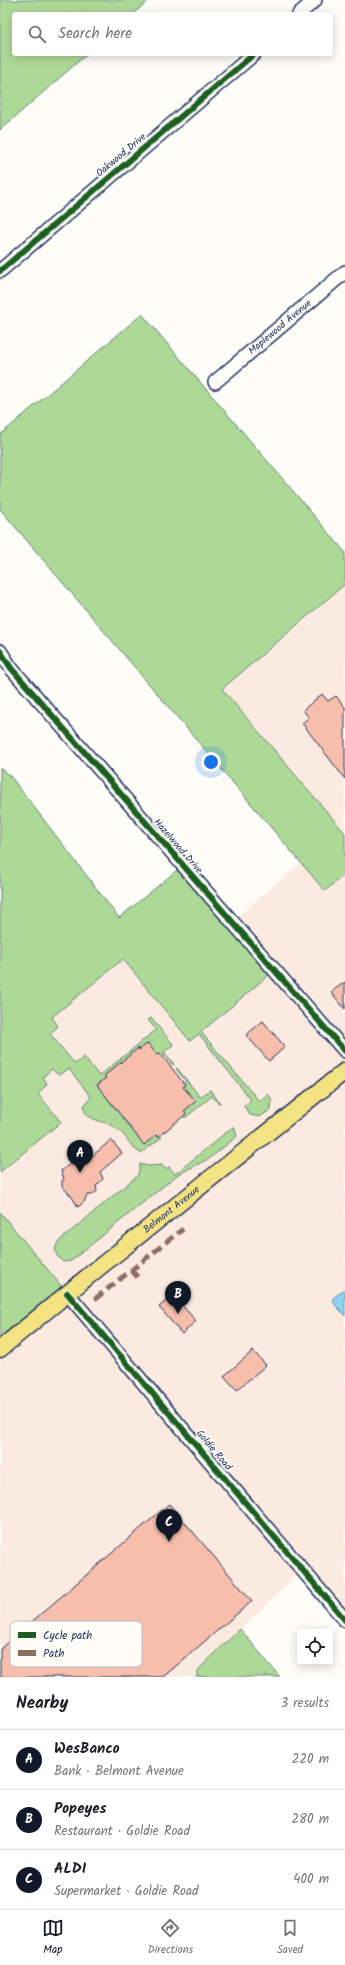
<!DOCTYPE html>
<html lang="en">
<head>
<meta charset="utf-8">
<style>
  :root { --surface:#fff; --page:#f6f6f6; --text:#202124; --muted:#757577; --line:#e0e0e0; --accent:#111827 }
  body { margin:0; font-family:Kalam,sans-serif; background:var(--page); color:var(--text) }
  .controls { position:absolute; right:12px; bottom:12px; display:grid; overflow:hidden; border-radius:4px; box-shadow:0 2px 10px #0003 }
  .controls button { width:36px; height:36px; display:grid; place-items:center; padding:0; border:0; border-bottom:1px solid var(--line); background:var(--surface); color:var(--text); font:20px sans-serif }
  .you { position:absolute; left:211px; top:762px; width:14px; height:14px; margin:-10px; border:3px solid #fff; border-radius:50%; background:#1a73e8; box-shadow:0 0 0 6px #1a73e833 }
  .badge { display:grid; place-items:center; width:26px; height:26px; border-radius:50%; background:var(--accent); color:#fff; font-size:13px; font-weight:700 }
  .pin { position:absolute; translate:-50% -33px; filter:drop-shadow(0 1px 2px #0008) }
  .pin::after { content:''; position:absolute; top:21px; width:14px; height:12px; background:inherit; clip-path:polygon(0 0,100% 0,50% 100%) }
  .list { margin:0; padding:0; list-style:none }
  h2 { display:flex; justify-content:space-between; align-items:center; height:52px; margin:0; padding:0 16px; font-size:17px }
  h2 small { font-size:13px; font-weight:400; color:var(--muted) }
  .list li { display:grid; grid-template-columns:26px 1fr auto; gap:12px; align-items:center; box-sizing:border-box; height:60px; padding:0 16px; border-top:1px solid var(--line) }
  .list b { display:block; font-size:15px; white-space:nowrap }
  .list p { margin:0; font-size:13px; white-space:nowrap; color:var(--muted) }
  .list em { font-size:13px; font-style:normal; color:var(--muted) }
  .icon { flex:none; width:22px; height:22px; fill:none; stroke:currentColor; stroke-width:2; stroke-linecap:round; stroke-linejoin:round }
  .map { position:relative; flex:none; width:345px; height:1677px; overflow:hidden }
  .search { position:absolute; background:var(--surface); box-shadow:0 2px 10px #0003; left:12px; right:12px; top:12px; height:44px; display:flex; align-items:center; gap:10px; box-sizing:border-box; padding:0 14px; border-radius:4px; color:var(--muted); font-size:15px }
  .sheet { height:232px; background:var(--surface) }
  nav { display:flex; justify-content:space-around; align-items:center; box-sizing:border-box; height:56px; border-top:1px solid var(--line); background:var(--surface); font-size:11px; color:var(--muted) }
  nav a { display:grid; justify-items:center; gap:2px }
  nav .on { color:var(--accent) }
  .map>svg:first-child { display:block }
  .built { fill:#fbeae0 }
  .green { fill:#add997; stroke:#64847a }
  .water { fill:#8dd3ef; stroke:#5f91b5 }
  .building { fill:#f7bfab; stroke:#1b2f5e }
  .lines { fill:none; stroke-linecap:round; stroke-linejoin:round }
  .minor-casing { stroke:#1b2f5e; stroke-width:16 }
  .major-casing { stroke:#1b2f5e; stroke-width:19 }
  .minor { stroke:#fdfcf7; stroke-width:13 }
  .major { stroke:#f4e382; stroke-width:16 }
  .quiet { stroke:#8d6e63; stroke-width:5; stroke-dasharray:10 5; stroke-linecap:butt }
  .cycleway-casing { stroke:#fdfcf7; stroke-width:8 }
  .cycleway { stroke:#1b5e20; stroke-width:6 }
  .labels { text-anchor:middle; dominant-baseline:central; stroke-width:3.5; stroke-linejoin:round; paint-order:stroke }
  .street-label { font-size:10px; fill:#1b2f5e; stroke:#fdfcf7 }
  .key { fill:#fdfcf7; stroke:#b9bec9; stroke-width:1 }
  .key-label { font-size:11px; fill:#1b2f5e }
</style>
</head>
<body>
<div class="map">
<svg width="345" height="1677" viewBox="0 0 345 1677">
  <rect width="100%" height="100%" fill="#fdfcf7"/>
  <filter id="ink" filterUnits="userSpaceOnUse"><feTurbulence type="fractalNoise" baseFrequency=".025" numOctaves="2"/><feDisplacementMap in="SourceGraphic" scale="8" xChannelSelector="R" yChannelSelector="G"/><feConvolveMatrix kernelMatrix="1 2 1 2 8 2 1 2 1" color-interpolation-filters="sRGB"/></filter>
  <g filter="url(#ink)">
    <path class="built" d="M345,584V833L222,689Z
      M301,863L325,891L345,874V1620L302,1570L199,1669L196,1677H0V1349L67,1293L0,1212V1172L57,1125L23,1083L36,1022L101,933L231,922Z"/>
    <path class="green" d="M0,0H149L133,14H14V54H87L0,130Z
      M142,314L345,552V584L222,689L345,833V874L325,891L0,509V435Z
      M0,768L11,777L119,918L182,866L271,973L201,1032L259,1101L268,1094L272,1100L271,1109L260,1117L250,1115L244,1106L251,1100L199,1034L190,1041L123,959L52,1017L58,1026L50,1034L75,1064L84,1057L99,1076L156,1030L149,1021L148,1020L151,1018L172,1043L173,1045L164,1052L174,1064L173,1065L164,1054L162,1056L160,1053L157,1055L148,1044L139,1050L137,1049L104,1076L106,1078L97,1085L144,1144L156,1135L162,1137L141,1153L137,1151C129,1144 123,1131 113,1126C104,1121 83,1120 84,1106L91,1097L69,1069L58,1075L52,1069L43,1077L47,1084L38,1094L61,1122L0,1172Z
      M177,1068L200,1097L210,1090L220,1103H218L212,1096L185,1118L183,1116L186,1114L184,1111L195,1101L183,1087L186,1081L176,1069Z
      M234,1126L237,1136L210,1158L177,1175L71,1261L63,1262L57,1256L55,1249L58,1242L138,1175L140,1164L148,1166L162,1165L165,1169L169,1167L175,1174Z
      M0,1212L67,1293L0,1349Z
      M240,1629L280,1677H196L199,1669Z"/>
    <path class="water" d="M345,1289V1316L333,1302V1298Z"/>
    <path class="building" d="M322,694L328,701L336,696L345,707V779L302,723L309,718L303,710Z
      M345,982V1009L331,992Z
      M263,1021L285,1047L269,1061L246,1035Z
      M148,1043L157,1055L160,1053L185,1085L183,1087L196,1101L184,1111L186,1114L158,1137L156,1135L144,1145L97,1085L106,1078L104,1076L138,1048L139,1050Z
      M111,1140L122,1153L100,1172L103,1179L96,1186L97,1191L92,1195H87L84,1202L78,1207L72,1197L62,1186V1181L64,1179L61,1171L82,1154L90,1158Z
      M173,1295L196,1321L182,1334L159,1307Z
      M253,1351L266,1365L237,1390L224,1376Z
      M169,1504L252,1601L163,1677H0V1649Z"/>
    <g class="lines">
      <g class="minor-casing">
        <g id="minor">
          <path d="M299,14L315,0"/>
          <path d="M0,271L254,54"/>
          <path id="s1" d="M215,382L345,272"/>
          <path d="M0,651L11,668L345,1051"/>
          <path d="M67,1293L345,1620"/>
        </g>
      </g>
      <g class="major-casing">
        <g id="major">
          <path id="s2" d="M0,1349L97,1269L345,1071"/>
        </g>
      </g>
      <use href="#minor" class="minor"/>
      <use href="#major" class="major"/>
      <path class="quiet" d="M131,1270L141,1281
        M95,1299L183,1229"/>
      <g class="cycleway-casing">
        <path id="cycleway" d="M0,271L254,54
          M0,651L11,668L345,1051
          M67,1293L345,1620"/>
      </g>
      <use href="#cycleway" class="cycleway"/>
    </g>
  </g>
  <g class="labels">
    <g class="street-label">
      <text transform="translate(121 155) rotate(-40)">Oakwood Drive</text>
      <text stroke="none"><textPath href="#s1" startOffset="85">Maplewood Avenue</textPath></text>
      <text transform="translate(178 846) rotate(49)">Hazelwood Drive</text>
      <text stroke="none"><textPath href="#s2" startOffset="221">Belmont Avenue</textPath></text>
      <text transform="translate(214 1450) rotate(50)">Goldie Road</text>
    </g>
  </g>
  <rect x="10" y="1621" width="132" height="46" rx="6" class="key"/>
  <rect x="18" y="1632" width="18" height="6" fill="#1b5e20"/>
  <rect x="18" y="1650" width="18" height="6" fill="#8d6e63"/>
  <g class="key-label">
    <text x="43" y="1639">Cycle path</text>
    <text x="43" y="1657">Path</text>
  </g>
</svg>
<div class="controls">
<button><svg class="icon" aria-label="locate" viewBox="0 0 24 24"><circle cx="12" cy="12" r="6"/><path d="M12 2v4M12 18v4M2 12h4M18 12h4"/></svg></button>
</div>
<div class="you"></div>
<div class="pin badge" style="left:80px;top:1173px">A</div>
<div class="pin badge" style="left:178px;top:1314px">B</div>
<div class="pin badge" style="left:169px;top:1542px">C</div>
<div class="search"><svg class="icon" aria-label="search" viewBox="0 0 24 24"><circle cx="10" cy="10" r="6"/><path d="M15 15l6 6"/></svg>Search here</div>
</div>
<section class="sheet">
<h2>Nearby<small>3 results</small></h2>
<ul class="list">
<li><span class="badge">A</span><div><b>WesBanco</b><p>Bank · Belmont Avenue</p></div><em>220 m</em></li>
<li><span class="badge">B</span><div><b>Popeyes</b><p>Restaurant · Goldie Road</p></div><em>280 m</em></li>
<li><span class="badge">C</span><div><b>ALDI</b><p>Supermarket · Goldie Road</p></div><em>400 m</em></li>
</ul>
</section>
<nav>
<a class="on"><svg class="icon" aria-label="map" viewBox="0 0 24 24"><path d="M3 6l6-2 6 2 6-2v14l-6 2-6-2-6 2zM9 4v14M15 6v14"/></svg>Map</a>
<a><svg class="icon" aria-label="directions" viewBox="0 0 24 24"><path d="M12 3l9 9-9 9-9-9zM9 14v-3h6M13 9l2 2-2 2"/></svg>Directions</a>
<a><svg class="icon" aria-label="saved" viewBox="0 0 24 24"><path d="M7 4h10v16l-5-4-5 4z"/></svg>Saved</a>
</nav>
</body>
</html>
